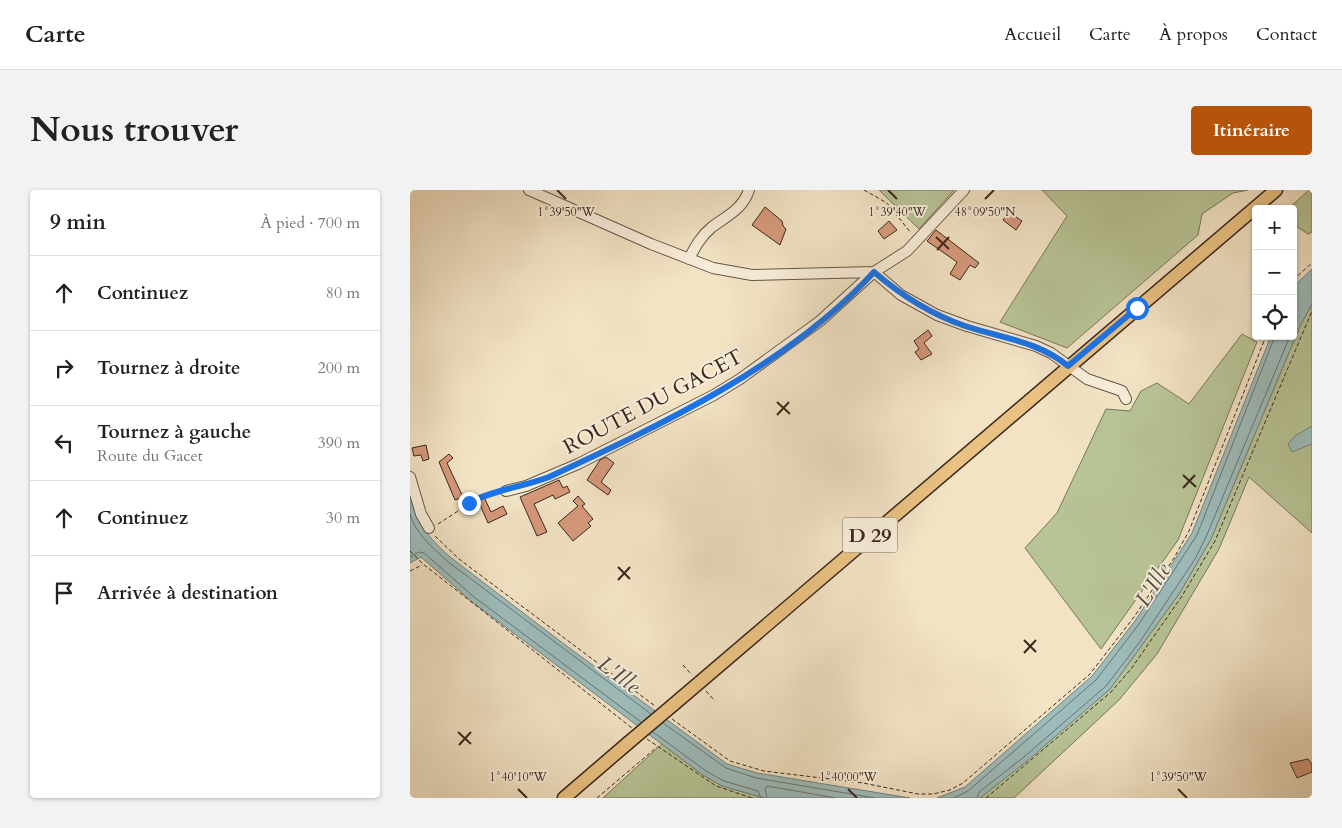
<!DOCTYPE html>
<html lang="fr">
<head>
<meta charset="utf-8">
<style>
  :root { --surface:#fff; --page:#f2f2f2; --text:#222; --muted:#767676; --line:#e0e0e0; --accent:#b45309 }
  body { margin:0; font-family:Cardo,serif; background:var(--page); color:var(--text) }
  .controls { position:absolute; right:15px; top:15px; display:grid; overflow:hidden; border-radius:5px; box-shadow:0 1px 4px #0004 }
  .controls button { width:45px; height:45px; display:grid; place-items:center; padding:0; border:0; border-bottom:1px solid var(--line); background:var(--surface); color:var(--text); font:25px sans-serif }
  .stop { position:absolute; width:15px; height:15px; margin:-11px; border:4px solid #1a73e8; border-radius:50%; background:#fff }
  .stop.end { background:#1a73e8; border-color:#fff; box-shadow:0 1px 5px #0008 }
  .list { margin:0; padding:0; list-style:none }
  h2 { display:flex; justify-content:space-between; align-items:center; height:65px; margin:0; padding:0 20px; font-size:21px }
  h2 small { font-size:16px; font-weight:400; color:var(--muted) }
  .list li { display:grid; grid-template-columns:32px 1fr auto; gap:15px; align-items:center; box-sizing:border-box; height:75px; padding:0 20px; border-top:1px solid var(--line) }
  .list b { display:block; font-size:19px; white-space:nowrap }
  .list p { margin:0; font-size:16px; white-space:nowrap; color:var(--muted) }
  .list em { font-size:16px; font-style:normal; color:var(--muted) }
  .icon { flex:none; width:28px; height:28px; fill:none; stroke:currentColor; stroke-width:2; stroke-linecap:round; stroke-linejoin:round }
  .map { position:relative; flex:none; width:902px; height:608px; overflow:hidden; border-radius:5px }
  header { display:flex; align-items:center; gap:30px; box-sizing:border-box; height:70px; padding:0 25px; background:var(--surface); border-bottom:1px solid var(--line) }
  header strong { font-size:24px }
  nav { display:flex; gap:28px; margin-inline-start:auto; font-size:18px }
  .intro { display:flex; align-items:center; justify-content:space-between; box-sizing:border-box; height:120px; padding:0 30px }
  h1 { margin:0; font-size:35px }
  .button { padding:12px 22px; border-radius:5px; background:var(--accent); color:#fff; font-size:18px; font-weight:700 }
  main { display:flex; gap:30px; padding:0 30px }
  aside { flex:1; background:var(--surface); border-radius:5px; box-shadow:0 1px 4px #0004 }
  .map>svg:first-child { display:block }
  .green { fill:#b8c496; stroke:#79765a }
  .water { fill:#9dbdbd; stroke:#75817d }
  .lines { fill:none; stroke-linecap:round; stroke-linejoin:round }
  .shore { stroke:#6c726e; stroke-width:1 }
  .building { fill:#d6997b; stroke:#3a271e }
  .minor-casing { stroke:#685648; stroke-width:12 }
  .major-casing { stroke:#3a271e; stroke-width:15 }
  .path { stroke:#3a271e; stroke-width:1; stroke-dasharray:4 2.5; stroke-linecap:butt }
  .minor { stroke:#f7edd9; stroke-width:10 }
  .major { stroke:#e9c282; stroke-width:12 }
  .major-bridge-casing { stroke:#3a271e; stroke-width:15; stroke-linecap:butt }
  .major-bridge { stroke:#e9c282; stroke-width:12 }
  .route { stroke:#1a73e8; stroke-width:6 }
  .ticks { fill:none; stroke:#3a271e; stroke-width:2 }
  .labels { text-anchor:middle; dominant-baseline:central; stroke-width:4; stroke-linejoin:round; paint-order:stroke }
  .shield { fill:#f7edd9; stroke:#736256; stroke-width:1 }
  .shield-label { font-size:20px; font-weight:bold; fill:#3a271e }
  .street-label { font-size:21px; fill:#3a271e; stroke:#f7edd9 }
  .water-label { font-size:22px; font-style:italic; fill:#534c46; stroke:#f7edd9 }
  .ticks-label { font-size:12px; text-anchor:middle; fill:#3a271e; stroke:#f7edd9; stroke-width:4; stroke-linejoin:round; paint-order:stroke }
</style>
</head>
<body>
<header>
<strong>Carte</strong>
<nav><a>Accueil</a><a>Carte</a><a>À propos</a><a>Contact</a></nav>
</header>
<div class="intro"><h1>Nous trouver</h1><a class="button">Itinéraire</a></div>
<main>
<aside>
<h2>9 min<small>À pied · 700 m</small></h2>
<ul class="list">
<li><svg class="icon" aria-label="ahead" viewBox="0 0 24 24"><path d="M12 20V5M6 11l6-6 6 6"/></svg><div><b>Continuez</b></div><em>80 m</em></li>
<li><svg class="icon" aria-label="right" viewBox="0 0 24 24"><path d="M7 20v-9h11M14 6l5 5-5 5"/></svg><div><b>Tournez à droite</b></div><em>200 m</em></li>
<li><svg class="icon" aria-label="left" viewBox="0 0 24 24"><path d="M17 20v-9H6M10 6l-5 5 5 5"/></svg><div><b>Tournez à gauche</b><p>Route du Gacet</p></div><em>390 m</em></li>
<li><svg class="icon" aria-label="ahead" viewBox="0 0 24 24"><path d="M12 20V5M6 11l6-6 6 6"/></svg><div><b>Continuez</b></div><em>30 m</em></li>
<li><svg class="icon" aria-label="arrive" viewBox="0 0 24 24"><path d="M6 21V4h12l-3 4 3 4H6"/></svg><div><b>Arrivée à destination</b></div></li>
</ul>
</aside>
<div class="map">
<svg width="902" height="608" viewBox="0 0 902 608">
  <rect width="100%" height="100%" fill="#f2e3c5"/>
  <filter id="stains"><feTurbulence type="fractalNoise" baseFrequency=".004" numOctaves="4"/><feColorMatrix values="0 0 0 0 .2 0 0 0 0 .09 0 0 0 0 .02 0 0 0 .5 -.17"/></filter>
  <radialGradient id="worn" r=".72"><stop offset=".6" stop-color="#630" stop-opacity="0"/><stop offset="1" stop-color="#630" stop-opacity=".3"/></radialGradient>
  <path class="green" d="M469,0H544L509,39Z
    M632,0H838L823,3L792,24L788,45L657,158L590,132L657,26Z
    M899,0H902V42L898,44L883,34V19H878Z
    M902,114V343L839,287L809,359L747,464L709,510L604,608H570L700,499L769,404L801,349L890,136Z
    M832,144L847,152L768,350L691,459L615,358L647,323L696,219L720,221L731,201L747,193L779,214Z
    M252,554L293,585L312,596L355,608H193Z"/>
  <path class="water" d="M902,79V114L890,136L801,349L769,404L700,499L617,571L570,608H527L555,597L682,486L725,431L782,343L861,146H883V97Z
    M902,236V254L882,262L878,254L885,246Z
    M0,306C9,336 17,346 40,367L154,454L317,574L347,583L500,608H355L312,596L293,585L61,411L11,367L0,373Z"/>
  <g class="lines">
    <path class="shore" d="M0,324C5,343 23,358 37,371L241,524
      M0,367L9,362L14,363L64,407L231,532
      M253,533L316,578L346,588L465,608
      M243,542L296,581L314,591L348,601L351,608
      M357,608L355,599L357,596L426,608
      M544,608L558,601L686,490L729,434L787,345L865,146
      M567,608L569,602L614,567L696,496L729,453L785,369L796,347L880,146"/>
  </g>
  <path class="building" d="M355,17L372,31L373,36L376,39L370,55L342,35Z
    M599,22L612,31L606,40L593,30Z
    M479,31L487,40L474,49L468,41Z
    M526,40L569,73L565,78L560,75L550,90L540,84L547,72L517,51Z
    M518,140L522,146L514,153L522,164L511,170L505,162L509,159L504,151Z
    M16,255L19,269L13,271L11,265L4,266L2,258Z
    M39,264L43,268L37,273L53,307L45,310L29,272Z
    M196,267L204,273L191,292L201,300L198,305L177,290L190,270Z
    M149,290L153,298L157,296L160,302L145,309L143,305L124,314L137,342L127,346L110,307Z
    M168,306L175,314L172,316L183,329L178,333L181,336L163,351L148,333L168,316L163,311Z
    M74,307L81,322L93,316L97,324L78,333L68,310Z
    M898,569L902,574V582L887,588L880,573Z"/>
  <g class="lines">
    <g class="minor-casing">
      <path id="minor" d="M119,0L241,54L303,78L342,85L464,82L491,105L527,125L557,136L626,156L641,163L677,189L712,201L716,209
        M279,69C285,57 291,46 302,37C318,25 332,20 339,0
        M0,287L11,324L19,338
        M96,301L116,296L168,274L304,205L330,189L410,131L464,82L497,61L554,0"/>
    </g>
    <g class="major-casing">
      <path id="major" d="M263,515L866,0
        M154,608L218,553"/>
    </g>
    <path class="path" d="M454,0L477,13L501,43
      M883,90L902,73
      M28,334L68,308L88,303
      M25,346L49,369L245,516
      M0,361L13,374L222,538
      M0,381L12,375
      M273,475L282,485
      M296,501L305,511
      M262,529L320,571L354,581L453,593L508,604H523L540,600L553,593L680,484L724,427L764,368L779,341L856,146
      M237,549L306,596L342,608
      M187,608L247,557
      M576,608L701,502L721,479L772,406L805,351L902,121"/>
    <use href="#minor" class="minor"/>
    <use href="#major" class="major"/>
    <g class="major-bridge-casing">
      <path id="major-bridge" d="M218,553L263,515"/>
    </g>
    <use href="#major-bridge" class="major-bridge"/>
  </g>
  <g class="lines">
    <path class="route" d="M59,313C82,300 113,297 139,287C251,235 379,175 464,82C492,106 520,124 555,136C591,148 628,151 658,176L727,118"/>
  </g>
  <path class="ticks" d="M147,0L156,9M478,0L487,9M575,9L584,0M526,47L539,59M527,60L539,47M367,212L380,224M367,225L379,212M773,285L786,297M773,298L785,285M208,377L220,389M208,390L220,377M614,450L626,462M614,463L626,450M48,542L61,554M49,555L61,542M108,599L117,608M438,599L447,608M768,599L777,608"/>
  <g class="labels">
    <rect class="shield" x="432.5" y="327.5" width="55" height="35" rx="4"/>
    <g class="shield-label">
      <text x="460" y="345">D 29</text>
    </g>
    <g class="street-label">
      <text transform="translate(243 212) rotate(-28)">ROUTE DU GACET</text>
    </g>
    <g class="water-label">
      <text transform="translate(743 395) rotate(-58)">L'Ille</text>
      <text transform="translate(209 485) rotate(37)">L'Ille</text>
    </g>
  </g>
  <g class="ticks-label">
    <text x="156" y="26">1°39'50"W</text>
    <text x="487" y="26">1°39'40"W</text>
    <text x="575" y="26">48°09'50"N</text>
    <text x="108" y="591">1°40'10"W</text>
    <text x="438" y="591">1°40'00"W</text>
    <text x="768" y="591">1°39'50"W</text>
  </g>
  <rect width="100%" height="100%" filter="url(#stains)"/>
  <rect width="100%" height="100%" fill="url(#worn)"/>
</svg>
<div class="controls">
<button>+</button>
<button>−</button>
<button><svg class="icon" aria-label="locate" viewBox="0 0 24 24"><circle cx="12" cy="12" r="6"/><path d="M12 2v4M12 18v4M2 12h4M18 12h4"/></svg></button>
</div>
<div class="stop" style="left:727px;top:118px"></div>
<div class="stop end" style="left:59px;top:313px"></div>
</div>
</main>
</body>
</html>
